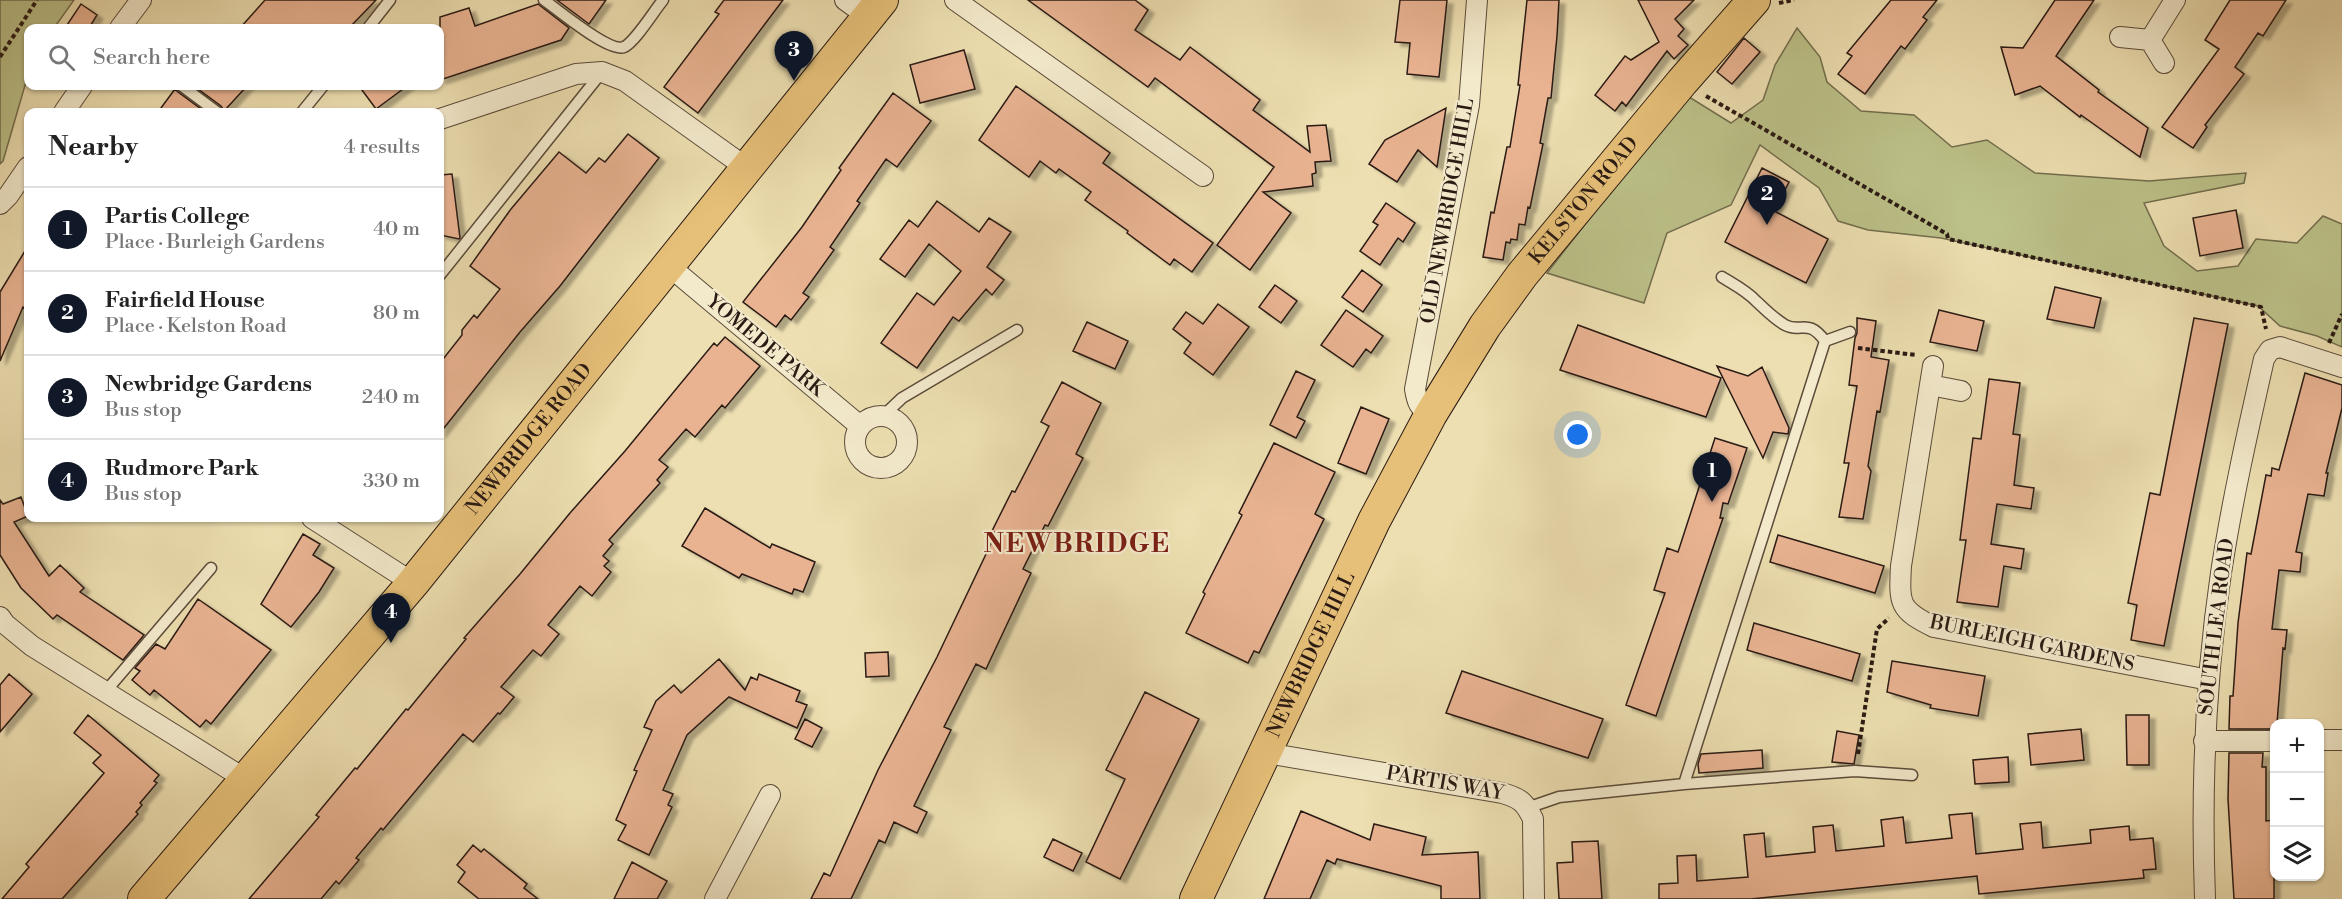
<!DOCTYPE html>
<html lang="en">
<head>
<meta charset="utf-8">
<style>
  :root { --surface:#fff; --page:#f2f2f2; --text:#222; --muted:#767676; --line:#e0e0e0; --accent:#111827 }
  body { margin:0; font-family:"Libre Bodoni",serif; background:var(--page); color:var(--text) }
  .controls { position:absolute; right:18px; bottom:18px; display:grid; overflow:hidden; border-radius:12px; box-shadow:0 2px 4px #0004 }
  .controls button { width:54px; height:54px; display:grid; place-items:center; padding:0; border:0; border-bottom:2px solid var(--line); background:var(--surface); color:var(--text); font:30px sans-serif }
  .you { position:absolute; left:1578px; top:435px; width:21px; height:21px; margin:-15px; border:4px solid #fff; border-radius:50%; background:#1a73e8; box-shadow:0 0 0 9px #1a73e833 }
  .badge { display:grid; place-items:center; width:39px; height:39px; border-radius:50%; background:var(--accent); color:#fff; font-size:20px; font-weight:700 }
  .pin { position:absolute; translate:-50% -50px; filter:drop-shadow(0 2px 3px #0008) }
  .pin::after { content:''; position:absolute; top:32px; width:21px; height:18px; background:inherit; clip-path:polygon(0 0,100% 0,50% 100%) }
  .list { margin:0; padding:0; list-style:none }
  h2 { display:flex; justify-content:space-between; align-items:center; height:78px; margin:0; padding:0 24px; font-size:26px }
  h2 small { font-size:20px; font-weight:400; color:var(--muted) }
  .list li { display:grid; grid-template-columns:39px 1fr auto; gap:18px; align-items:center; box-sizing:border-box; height:84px; padding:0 24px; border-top:2px solid var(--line) }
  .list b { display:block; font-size:22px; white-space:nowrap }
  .list p { margin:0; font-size:20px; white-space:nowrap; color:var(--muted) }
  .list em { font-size:20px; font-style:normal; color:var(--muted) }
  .icon { flex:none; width:33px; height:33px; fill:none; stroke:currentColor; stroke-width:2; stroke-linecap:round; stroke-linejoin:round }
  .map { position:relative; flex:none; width:2342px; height:899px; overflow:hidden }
  .search { position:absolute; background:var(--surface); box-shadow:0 2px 4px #0004; left:24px; top:24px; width:420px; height:66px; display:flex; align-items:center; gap:15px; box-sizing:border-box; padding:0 21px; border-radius:12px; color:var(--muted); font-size:22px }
  .panel { position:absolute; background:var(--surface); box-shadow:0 2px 4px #0004; left:24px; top:108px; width:420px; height:414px; border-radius:12px }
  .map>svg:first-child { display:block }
  .green { fill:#bcc189; stroke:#736e4e; stroke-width:1.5 }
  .building { fill:#e9b392; stroke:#2a1a13; stroke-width:1.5; filter:url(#shadow) }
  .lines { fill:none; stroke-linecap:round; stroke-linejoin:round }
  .service-casing { stroke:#5b4b3a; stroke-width:13 }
  .minor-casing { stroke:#5b4b3a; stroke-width:22 }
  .primary-casing { stroke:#2a1a13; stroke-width:34 }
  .path { stroke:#2a1a13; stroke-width:4; stroke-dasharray:4.5 3; stroke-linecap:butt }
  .service { stroke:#f3eacc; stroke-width:10 }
  .minor { stroke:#f3eacc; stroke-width:20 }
  .primary { stroke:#e6c078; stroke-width:32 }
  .labels { text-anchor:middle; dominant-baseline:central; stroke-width:4.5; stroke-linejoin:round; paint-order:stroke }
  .street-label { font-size:20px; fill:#2a1a13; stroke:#f3eacc }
  .district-label { font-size:26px; font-weight:bold; letter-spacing:1.5px; fill:#7a1f14; stroke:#f3eacc }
</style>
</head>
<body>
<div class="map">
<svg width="2342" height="899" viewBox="0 0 2342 899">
  <defs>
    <filter id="shadow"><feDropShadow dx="6" dy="4" stdDeviation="1.5" flood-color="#0004"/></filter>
  </defs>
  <rect width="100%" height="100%" fill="#eddfb1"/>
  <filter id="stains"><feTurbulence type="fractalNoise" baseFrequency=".00333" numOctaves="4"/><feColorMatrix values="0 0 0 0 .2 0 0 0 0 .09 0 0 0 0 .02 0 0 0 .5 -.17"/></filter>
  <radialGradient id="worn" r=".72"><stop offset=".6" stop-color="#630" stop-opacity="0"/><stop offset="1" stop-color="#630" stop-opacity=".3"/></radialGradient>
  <path class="green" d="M0,0H74L54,28H28V75L3,161L0,164Z
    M1797,28L1820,57L1827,82L1861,111L1914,115L1952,147L1987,140L2035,173L2149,181L2246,173L2244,183L2144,203L2164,246L2197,271L2238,266L2256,239L2297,243L2323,216L2342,224V347L2317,336L2280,326L2258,306L1941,238L1868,230L1838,221L1819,188L1760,145L1731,205L1667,233L1644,303L1547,273L1686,95L1731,123L1763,100L1775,65Z"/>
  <path class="building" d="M265,0H376L349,28H240Z
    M557,0H606L589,24Z
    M724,0H783L698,113L664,87L719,14L715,12Z
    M1028,0H1135L1148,10L1135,30L1180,60L1190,47L1260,100L1253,110L1310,152L1307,126L1326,125L1331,161L1315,162L1316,173L1312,174L1313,186L1263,192L1291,213L1250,270L1217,245L1274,167L1155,78L1148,87Z
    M1400,0H1447L1439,77L1407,74L1410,43L1395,42Z
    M1527,0H1559L1557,36L1551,98H1548L1540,143L1543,144L1530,208L1528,207L1525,225L1519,224L1517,240L1511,239L1510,243L1506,242L1503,260L1483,257L1491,212L1494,213L1507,147H1510L1520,85H1518Z
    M1638,0H1694L1675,19L1684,29L1678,36L1688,45L1674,59L1667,51L1626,106L1622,102L1615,111L1595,95L1625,56L1631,60L1659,42Z
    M1891,0H1937L1923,17L1927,20L1905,49L1901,46L1865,94L1838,74L1852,56L1847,53Z
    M2055,0H2094L2056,56L2099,90L2098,92L2148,128L2140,157L2081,115L2080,117L2040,86L2015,95L2001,47L2023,48Z
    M2230,0H2286L2263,36L2258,33L2235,67L2244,74L2205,125L2207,127L2193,148L2162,127L2219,49L2205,40Z
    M81,4L97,15L89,28H65Z
    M538,4L569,28L561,40L440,80V17L469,8L475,26Z
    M1744,38L1760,52L1732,84L1717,72Z
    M964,50L975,89L920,103L910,65Z
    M194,86H247L224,111L221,106Z
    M359,86H407L376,109Z
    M1016,86L1110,153L1103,163L1213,243L1192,272L1174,259L1170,265L1127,233L1128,231L1085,200L1091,192L1059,169L1056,173L1040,161L1029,177L979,140Z
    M175,89L178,92L205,112H158Z
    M893,93L931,121L897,167L886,159L857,201L860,203L830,247L834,250L803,293L809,297L791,320L785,315L776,327L743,302L802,227L841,170L839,168Z
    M1446,108L1437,167L1418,150L1397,182L1369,164L1385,140Z
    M628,134L659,158L560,286L520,332L440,433V363L462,335V330L474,315L477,318L500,289L470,266L511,209L559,152L586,173L599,158L605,162Z
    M1762,168L1789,182L1774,211L1828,239L1806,283L1725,242Z
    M452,174L460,238L459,239L440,235V175Z
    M937,201L979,232L989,218L1011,232L987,267L1004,280L992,295L986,289L959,321L953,317L917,368L881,343L917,293L934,305L961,271L929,244L905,277L880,259L909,220L918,227Z
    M1386,203L1415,223L1403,242L1398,238L1380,265L1360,251L1378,225L1373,222Z
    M2236,210L2243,248L2200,256L2193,218Z
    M28,246V310L23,307L0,361V292Z
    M1362,270L1382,285L1363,312L1342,297Z
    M1275,285L1297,301L1281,323L1259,307Z
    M2055,287L2101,298L2094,328L2047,319Z
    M1218,304L1249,327L1213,375L1184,353L1191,343L1173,329L1186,312L1203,324Z
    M1346,310L1383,336L1371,353L1366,349L1353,367L1321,345Z
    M1939,310L1984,321L1977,351L1930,342Z
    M1857,318L1876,321L1871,357L1889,360L1880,412L1877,411L1868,466L1871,471L1863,519L1839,517L1849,463H1844L1857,386L1849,385L1855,338L1857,333Z
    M2194,318L2228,324L2164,646L2131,640L2137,605L2128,603L2150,493L2160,495Z
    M1087,322L1128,341L1115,369L1073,351Z
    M1578,325L1721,378L1706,417L1560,370Z
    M725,337L760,366L725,408L722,405L695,437L686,429L659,460L668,467L657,480L660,483L609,540L613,544L603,556L609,561L604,566L611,572L592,596L580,586L548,625L559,634L541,656L533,650L501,687L514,697L500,714L498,713L473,742L463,734L383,830L381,828L356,858L359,860L339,884L336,881L321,899H249L319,817L316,815L355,768L357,769L406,709L408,710L466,639L464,638L520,574L570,513L625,451L714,343L717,346Z
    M1717,366L1748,376L1762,367L1789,428L1788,434L1773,432L1763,458Z
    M1296,371L1315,380L1297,417L1305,421L1296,438L1270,425Z
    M2305,373L2342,385V408L2326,473H2328L2324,496L2308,494L2296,552L2302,553L2300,572L2279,570L2272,629L2287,630L2285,649L2283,648L2277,723H2274V729H2229L2230,696H2233L2238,623L2247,553L2251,554L2266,475L2271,476L2272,468L2279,470Z
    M1989,379L2020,383L2013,434L2020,435L2014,485L2034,488L2031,509L1997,504L1991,544L2024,549L2021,569L2004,566L1998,607L1957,602L1966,540H1960L1973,438L1981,439Z
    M1062,382L1101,403L1076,454L1083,458L1048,526L1045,525L1023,569L1031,573L986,669L976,664L944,727L951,730L914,806L927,812L917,833L894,822L885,843L879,840L851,899H811L824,873L830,876L878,770L937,657L996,533L992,531L1012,491L1015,492L1049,426L1041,422Z
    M1361,407L1389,419L1366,474L1338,463Z
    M1715,438L1747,448L1728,504L1723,503L1720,518H1723L1656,716L1626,705L1665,593L1654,590L1667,548L1678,552Z
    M1274,443L1335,472L1315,514L1324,519L1259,653L1254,651L1248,663L1186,633L1205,594L1203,592L1242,515L1239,513Z
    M21,497L28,516L14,522L49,576L60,565L84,588L80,592L144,635L123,660L57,615L53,619L21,588L0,555V500L3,504Z
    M705,508L770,548L772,544L815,562L803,592L794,589L792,594L742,574L739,578L682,546Z
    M303,534L320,544L313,555L334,568L319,592L291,627L261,604Z
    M1778,535L1884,566L1875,593L1770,562Z
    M198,599L271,650L211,724L206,720L200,727L154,690L150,695L132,680L140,671L135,668L156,644L165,649Z
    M1754,623L1860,654L1852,681L1747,650Z
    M888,652L889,676L866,677L865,653Z
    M719,659L745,690L751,677L757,680L759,674L800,691L796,701L807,705L797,728L729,697L687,735L663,790L673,794L668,805L672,807L649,855L618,840L626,825L616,820L637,771L634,770L652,730L644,727L656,701L674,685L681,693Z
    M1892,661L1985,676L1978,716L1930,708L1931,705L1887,692Z
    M1462,671L1603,719L1588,758L1446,713Z
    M9,674L32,694L0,732V685Z
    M1145,692L1199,719L1120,879L1086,862L1125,779L1106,770Z
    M88,715L159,775L154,781L157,783L140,803L142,805L136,812L138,814L62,899H2L29,867L26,864L104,773L93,763L101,755L74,733Z
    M2126,715H2149V765H2127Z
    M805,719L822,728L812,747L795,739Z
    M2081,729L2084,760L2031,765L2028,734Z
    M1837,731L1859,735L1854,764L1832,762Z
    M1762,750L1763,768L1699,773L1698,764L1701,754Z
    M2229,753H2263L2262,767H2266V821L2274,820V899H2234L2228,799Z
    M2008,757L2009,782L1975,784L1973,760Z
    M1301,811L1370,840L1374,824L1426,837L1422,855L1478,852L1480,899H1441V886L1337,859L1335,864L1327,860L1310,899H1264Z
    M1972,813L1976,854L2023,849L2020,824L2041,822L2043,848L2091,843L2090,830L2129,826L2130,840L2153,838L2156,869L2143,870L2144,878L1979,894L1977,876L1751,899H1659V884L1678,883L1677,856L1696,855L1697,881L1748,877L1744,835L1764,833L1766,857L1815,852L1813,827L1833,825L1836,851L1884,846L1881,820L1903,817L1906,843L1952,838L1949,815Z
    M1053,839L1082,853L1073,871L1044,857Z
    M1598,841L1602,899H1559L1557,863L1573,862L1572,842Z
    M473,845L481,852L484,849L527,884L524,888L538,899H479L458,882L465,872L457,865Z
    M632,862L667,881L657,899H614Z"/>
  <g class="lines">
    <g class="service-casing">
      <path id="service" d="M544,0C557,9 609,53 624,47C635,42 654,11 663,0
        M368,28L390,0
        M182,86L217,112
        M302,112L323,86
        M440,275L602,72
        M1722,277C1733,284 1747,291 1756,301C1766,310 1773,318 1785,325C1801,334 1807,317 1825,341
        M883,416L902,398L1017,330
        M106,691L211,568
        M1684,784L1825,341L1850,332
        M1527,808L1559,797L1684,784L1855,771L1912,775"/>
    </g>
    <g class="minor-casing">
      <path id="minor" d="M845,0L870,18
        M955,0L1203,176
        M120,28L141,0
        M2120,37L2150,40L2164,63
        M2150,40L2175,0
        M64,112L82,86
        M440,119L576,74L602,72L625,81L748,169
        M0,204L8,196L28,167
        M669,266L860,426
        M1933,366L1901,566C1899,604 1899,610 1934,627L2209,680
        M1930,385L1961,391
        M1431,414C1419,408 1417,402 1415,389L1469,105L1477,0
        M855 442a26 26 0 1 1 52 0a26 26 0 1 1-52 0Z
        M312,518L413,583
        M0,617L5,624L32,646L245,779
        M2320,740H2342
        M2204,741H2274
        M1266,753L1502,793C1520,798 1525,802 1533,819L1534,899
        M715,899L770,795
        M2205,899C2201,790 2205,681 2221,573C2232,501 2248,430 2264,359L2270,350L2280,347L2342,367"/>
    </g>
    <g class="primary-casing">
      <g id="primary">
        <path id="s1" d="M144,899L413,583L882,0"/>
        <path id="s2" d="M1196,899L1374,521L1431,414L1485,326L1522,275L1682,82L1754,0"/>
      </g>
    </g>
    <path class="path" d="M1779,3L1794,0
      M0,57L37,0
      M1706,96L1947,234L1948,239L2261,307L2266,329
      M2329,343L2342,314
      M1858,348L1916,355
      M1858,754L1877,629L1889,618"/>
    <use href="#service" class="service"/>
    <use href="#minor" class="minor"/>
    <use href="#primary" class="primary"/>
  </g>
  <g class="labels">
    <g class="street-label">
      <text stroke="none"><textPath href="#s2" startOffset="802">KELSTON ROAD</textPath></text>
      <text transform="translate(1448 211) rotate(-80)">OLD NEWBRIDGE HILL</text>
      <text transform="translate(765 346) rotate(40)">YOMEDE PARK</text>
      <text stroke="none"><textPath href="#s1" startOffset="600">NEWBRIDGE ROAD</textPath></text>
      <text transform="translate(2217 627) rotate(-83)">SOUTH LEA ROAD</text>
      <text transform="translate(2032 644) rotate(12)">BURLEIGH GARDENS</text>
      <text stroke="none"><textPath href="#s2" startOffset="270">NEWBRIDGE HILL</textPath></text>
      <text transform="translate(1445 784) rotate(10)">PARTIS WAY</text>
    </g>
    <g class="district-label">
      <text x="1077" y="544">NEWBRIDGE</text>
    </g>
  </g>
  <rect width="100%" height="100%" filter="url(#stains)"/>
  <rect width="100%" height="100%" fill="url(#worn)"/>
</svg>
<div class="controls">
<button>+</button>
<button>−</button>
<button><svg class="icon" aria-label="layers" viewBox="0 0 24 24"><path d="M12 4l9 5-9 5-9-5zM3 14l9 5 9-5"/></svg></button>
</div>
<div class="you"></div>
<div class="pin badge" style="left:1712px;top:502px">1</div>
<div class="pin badge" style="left:1767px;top:225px">2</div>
<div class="pin badge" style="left:794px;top:81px">3</div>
<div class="pin badge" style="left:391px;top:643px">4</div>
<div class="search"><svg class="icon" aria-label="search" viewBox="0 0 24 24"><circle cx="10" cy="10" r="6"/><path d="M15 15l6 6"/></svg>Search here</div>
<section class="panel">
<h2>Nearby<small>4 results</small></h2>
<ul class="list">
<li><span class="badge">1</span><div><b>Partis College</b><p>Place · Burleigh Gardens</p></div><em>40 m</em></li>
<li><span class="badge">2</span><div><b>Fairfield House</b><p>Place · Kelston Road</p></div><em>80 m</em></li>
<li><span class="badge">3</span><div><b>Newbridge Gardens</b><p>Bus stop</p></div><em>240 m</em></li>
<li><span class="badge">4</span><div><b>Rudmore Park</b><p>Bus stop</p></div><em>330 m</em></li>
</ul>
</section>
</div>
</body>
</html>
